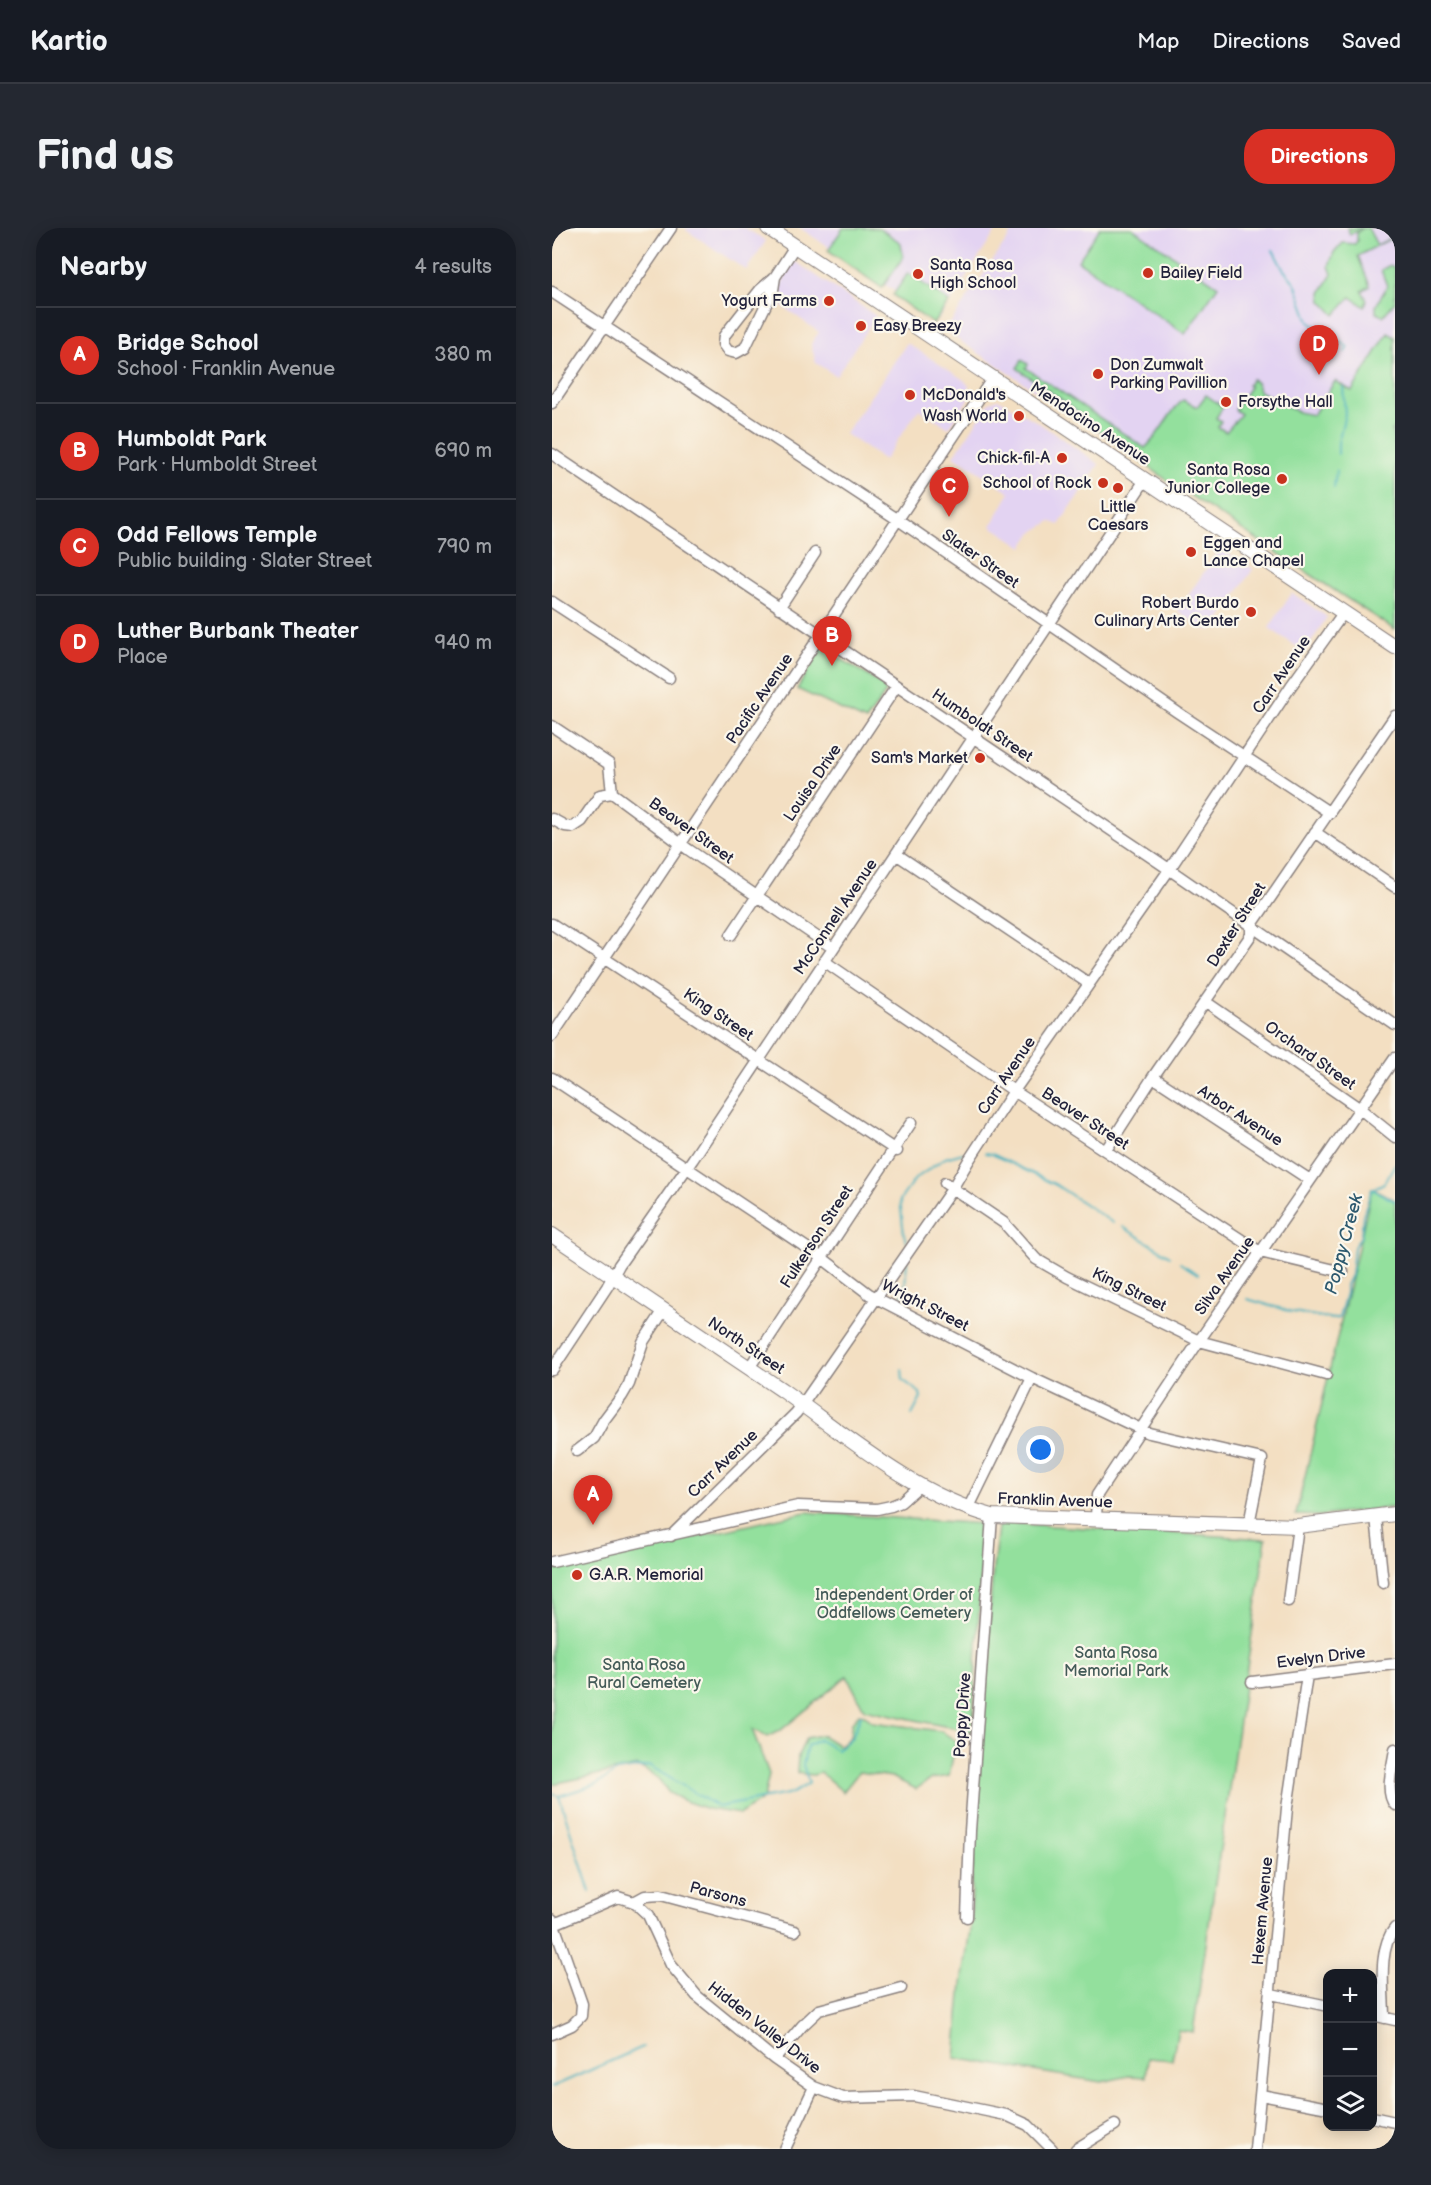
<!DOCTYPE html>
<html lang="en">
<head>
<meta charset="utf-8">
<style>
  :root { --surface:#171b24; --page:#242831; --text:#f1f3f6; --muted:#9ea1a6; --line:#363941; --accent:#d93025 }
  body { margin:0; font-family:"Balsamiq Sans",sans-serif; background:var(--page); color:var(--text) }
  .controls { position:absolute; right:18px; bottom:18px; display:grid; overflow:hidden; border-radius:12px; box-shadow:0 3px 15px #0003 }
  .controls button { width:54px; height:54px; display:grid; place-items:center; padding:0; border:0; border-bottom:2px solid var(--line); background:var(--surface); color:var(--text); font:30px sans-serif }
  .you { position:absolute; left:489px; top:1222px; width:21px; height:21px; margin:-15px; border:4px solid #fff; border-radius:50%; background:#1a73e8; box-shadow:0 0 0 9px #1a73e833 }
  .badge { display:grid; place-items:center; width:39px; height:39px; border-radius:50%; background:var(--accent); color:#fff; font-size:20px; font-weight:700 }
  .pin { position:absolute; translate:-50% -50px; filter:drop-shadow(0 2px 3px #0008) }
  .pin::after { content:''; position:absolute; top:32px; width:21px; height:18px; background:inherit; clip-path:polygon(0 0,100% 0,50% 100%) }
  .list { margin:0; padding:0; list-style:none }
  h2 { display:flex; justify-content:space-between; align-items:center; height:78px; margin:0; padding:0 24px; font-size:26px }
  h2 small { font-size:20px; font-weight:400; color:var(--muted) }
  .list li { display:grid; grid-template-columns:39px 1fr auto; gap:18px; align-items:center; box-sizing:border-box; height:96px; padding:0 24px; border-top:2px solid var(--line) }
  .list b { display:block; font-size:22px; white-space:nowrap }
  .list p { margin:0; font-size:20px; white-space:nowrap; color:var(--muted) }
  .list em { font-size:20px; font-style:normal; color:var(--muted) }
  .icon { flex:none; width:33px; height:33px; fill:none; stroke:currentColor; stroke-width:2; stroke-linecap:round; stroke-linejoin:round }
  .map { position:relative; flex:none; width:843px; height:1921px; overflow:hidden; border-radius:24px }
  header { display:flex; align-items:center; gap:36px; box-sizing:border-box; height:84px; padding:0 30px; background:var(--surface); border-bottom:2px solid var(--line) }
  header strong { font-size:28px }
  nav { display:flex; gap:33px; margin-inline-start:auto; font-size:21px }
  .intro { display:flex; align-items:center; justify-content:space-between; box-sizing:border-box; height:144px; padding:0 36px }
  h1 { margin:0; font-size:42px }
  .button { padding:15px 27px; border-radius:24px; background:var(--accent); color:#fff; font-size:21px; font-weight:700 }
  main { display:flex; gap:36px; padding:0 36px }
  aside { flex:1; background:var(--surface); border-radius:24px; box-shadow:0 3px 15px #0003 }
  .map>svg:first-child { display:block }
  .built { fill:#e3d3f2 }
  .green { fill:#93e09d; stroke:#5a816c; stroke-width:1.5 }
  .lines { fill:none; stroke-linecap:round; stroke-linejoin:round }
  .stream { stroke:#41afbd; stroke-width:2 }
  .minor-casing { stroke:#8a807e; stroke-width:13 }
  .major-casing { stroke:#8a807e; stroke-width:16 }
  .minor { stroke:#fff; stroke-width:10 }
  .major { stroke:#fff; stroke-width:14 }
  .poi-dot { fill:#c8321e; stroke:#fbf7ec; stroke-width:2 }
  .labels { text-anchor:middle; dominant-baseline:central; stroke-width:4.5; stroke-linejoin:round; paint-order:stroke }
  .poi-label { font-size:16px; fill:#22223b; stroke:#fbf7ec; text-anchor:start }
  .street-label { font-size:16px; fill:#22223b; stroke:#fbf7ec }
  .park-label { font-size:16px; fill:#445b58; stroke:#fbf7ec }
  .water-label { font-size:18px; font-style:italic; fill:#2e5a6f; stroke:#fbf7ec }
</style>
</head>
<body>
<header>
<strong>Kartio</strong>
<nav><a>Map</a><a>Directions</a><a>Saved</a></nav>
</header>
<div class="intro"><h1>Find us</h1><a class="button">Directions</a></div>
<main>
<aside>
<h2>Nearby<small>4 results</small></h2>
<ul class="list">
<li><span class="badge">A</span><div><b>Bridge School</b><p>School · Franklin Avenue</p></div><em>380 m</em></li>
<li><span class="badge">B</span><div><b>Humboldt Park</b><p>Park · Humboldt Street</p></div><em>690 m</em></li>
<li><span class="badge">C</span><div><b>Odd Fellows Temple</b><p>Public building · Slater Street</p></div><em>790 m</em></li>
<li><span class="badge">D</span><div><b>Luther Burbank Theater</b><p>Place</p></div><em>940 m</em></li>
</ul>
</aside>
<div class="map">
<svg width="843" height="1921" viewBox="0 0 843 1921">
  <rect width="100%" height="100%" fill="#fbf7ec"/>
  <filter id="ink" filterUnits="userSpaceOnUse"><feTurbulence type="fractalNoise" baseFrequency=".0167" numOctaves="2"/><feDisplacementMap in="SourceGraphic" scale="12" xChannelSelector="R" yChannelSelector="G"/><feConvolveMatrix kernelMatrix="1 2 1 2 8 2 1 2 1" color-interpolation-filters="sRGB"/></filter>
  <filter id="wash" filterUnits="userSpaceOnUse"><feTurbulence type="fractalNoise" baseFrequency=".008" numOctaves="4" result="noise"/><feDisplacementMap in="SourceGraphic" scale="24" xChannelSelector="R" yChannelSelector="G"/><feGaussianBlur stdDeviation="1.35" result="paint"/><feColorMatrix in="noise" values="0 0 0 0 0 0 0 0 0 0 0 0 0 0 0 0 0 1.4 0 .05"/><feComposite in="paint" operator="in"/></filter>
  <g filter="url(#wash)">
    <rect width="100%" height="100%" fill="#f3dfc2"/>
    <path class="built" d="M135,0H193L214,13L194,42L134,2Z
      M248,0H446L386,92Z
      M463,0H843V399L393,103Z
      M244,34L324,88L284,148L264,135L259,116L267,104L223,73L238,36Z
      M355,115L412,152L417,158L418,168L397,200L367,181L332,232L293,206Z
      M446,171L487,195L547,236L507,297L499,293L481,304L471,319L439,298L458,264L402,228L438,174Z
      M668,320L701,341L661,402L652,401L626,383Z
      M740,365L775,389L753,424L717,400Z"/>
    <path class="green" d="M291,0H327L349,15L351,30L330,60L276,22Z
      M548,0H580L666,58L633,106L526,33Z
      M795,0H816L825,17L843,8L806,28L818,58L810,63L815,72L813,79L799,69L783,87L770,73L769,65L780,46L777,38L782,24L791,15L803,16L805,13V4L810,1L798,6Z
      M838,37L843,40V74L831,88L824,85V78L835,58L829,42Z
      M356,45L397,74L381,96L341,67Z
      M836,105L843,109V201L840,202L843,222V402L616,253L537,195L523,181L465,140L470,132L476,136L474,140L593,220C609,206 615,186 631,172L645,179L654,167L671,179L664,190L669,193L666,199L674,204L689,186L683,182L698,159L696,157L700,151L705,156L707,163L746,184L761,187L783,153L800,163Z
      M270,419L331,457L334,464L314,493L245,461Z
      M820,960L843,972V1279L768,1288L744,1287Z
      M254,1284L432,1296L420,1504L312,1481L295,1448L229,1502L215,1509L200,1501L217,1546L212,1570L188,1586L156,1581L133,1573L117,1565L105,1549L86,1538L0,1556V1342Z
      M451,1295L714,1311L641,1804L626,1802L620,1832L596,1830L594,1849L577,1848L549,1854L403,1830L410,1756L419,1694L421,1621L441,1340L446,1299Z
      M307,1486L313,1487L320,1494L389,1503L404,1513L397,1548L379,1551L364,1561L340,1549L307,1544L291,1564L269,1545L261,1547L245,1545L246,1528L254,1510L270,1507L287,1518L298,1509L300,1494Z"/>
    <g class="lines">
      <path class="stream" d="M721,22L731,41L743,55L757,94L796,119L793,124
        M786,226V215L793,186L791,159
        M782,260L784,242
        M433,925L440,926L504,957L561,995
        M822,962L843,973
        M571,999L618,1028
        M354,1014C350,999 350,987 348,972L363,951L393,930L411,925
        M628,1035L646,1046
        M349,1069L353,1058L355,1033
        M695,1071L741,1084L781,1091L787,1090L794,1065V1057L799,1047L802,1019L809,1008L811,987L820,961L832,955L843,936
        M350,1141L351,1152L368,1165L369,1170L360,1187
        M0,1566L7,1568
        M7,1568L45,1556L65,1543L98,1538L166,1579L241,1565L257,1555L251,1537L255,1518L267,1512L285,1522L300,1509L309,1487
        M7,1568L38,1664
        M0,1859L91,1819"/>
    </g>
  </g>
  <g filter="url(#ink)">
    <g class="lines">
      <g class="minor-casing">
        <path id="minor" d="M223,49L221,62L193,120L184,125L176,123L171,116L172,108L208,62L223,49L243,18
          M0,64L345,291L625,484L778,585
          M0,175L119,0
          M0,226L608,635L843,797
          M0,374L117,450
          M227,380L263,325
          M0,498L57,536L60,565L137,622L281,720
          M0,591L13,598L21,599L30,593L48,567L60,565
          M763,604L843,659
          M344,626L536,755
          M0,696L345,923
          M179,707L344,459
          M272,733L462,863L708,1024L791,1044
          M654,774L807,880L843,909
          M0,808L440,151
          M601,849L758,952
          M0,850L270,1030L317,1066L332,1074L480,1150L597,1205L710,1231L697,1296
          M554,922L601,849L699,707V698L843,488
          M393,955L452,995L484,1031L515,1049L647,1113L774,1147
          M197,1140L359,895
          M0,1142L55,1059L67,1037L141,931L593,252
          M25,1223L42,1210L52,1192L70,1168L77,1156L91,1114L112,1082
          M416,1281L480,1150
          M824,1289L831,1355
          M544,1291L545,1267L647,1113L843,830
          M119,1308L244,1185L250,1177L400,961L417,932L462,863L617,642L739,458L792,384
          M0,1334L246,1278L325,1281L339,1278L349,1274L367,1258
          M736,1373L746,1298
          M700,1454L843,1436
          M843,1521C841,1537 832,1564 843,1577
          M82,1674L93,1668L109,1667L243,1703
          M415,1689L418,1603L440,1288
          M0,1697L66,1669L82,1674L96,1687L119,1737L145,1768L222,1831L262,1859L291,1870L362,1868L454,1887L476,1897L500,1921
          M719,1766L776,1778
          M820,1787L843,1792
          M832,1790C832,1763 825,1721 843,1700
          M0,1806L20,1797L29,1788L30,1776L0,1691
          M222,1831L250,1798L267,1782L349,1760
          M709,1867L776,1880
          M820,1889L843,1894
          M233,1921L262,1859
          M524,1921L563,1897
          M703,1921L735,1580L755,1447"/>
      </g>
      <g class="major-casing">
        <path id="major" d="M216,0L843,419
          M0,1007C76,1059 154,1110 230,1162C296,1209 361,1266 440,1288L746,1298L843,1286"/>
      </g>
      <use href="#minor" class="minor"/>
      <use href="#major" class="major"/>
    </g>
  </g>
  <g class="poi-dot">
    <circle cx="596" cy="45" r="6"/>
    <circle cx="366" cy="46" r="6"/>
    <circle cx="277" cy="73" r="6"/>
    <circle cx="309" cy="98" r="6"/>
    <circle cx="546" cy="146" r="6"/>
    <circle cx="358" cy="167" r="6"/>
    <circle cx="674" cy="174" r="6"/>
    <circle cx="467" cy="188" r="6"/>
    <circle cx="510" cy="230" r="6"/>
    <circle cx="730" cy="251" r="6"/>
    <circle cx="551" cy="255" r="6"/>
    <circle cx="566" cy="260" r="6"/>
    <circle cx="639" cy="324" r="6"/>
    <circle cx="699" cy="384" r="6"/>
    <circle cx="428" cy="530" r="6"/>
    <circle cx="25" cy="1347" r="6"/>
  </g>
  <g class="labels">
    <g class="poi-label">
      <text x="378" y="37">Santa Rosa<tspan x="378" dy="18">High School</tspan></text>
      <text x="608" y="45">Bailey Field</text>
      <text x="265" y="73" text-anchor="end">Yogurt Farms</text>
      <text x="321" y="98">Easy Breezy</text>
      <text x="558" y="137">Don Zumwalt<tspan x="558" dy="18">Parking Pavillion</tspan></text>
      <text x="370" y="167">McDonald's</text>
      <text x="686" y="174">Forsythe Hall</text>
      <text x="455" y="188" text-anchor="end">Wash World</text>
      <text x="498" y="230" text-anchor="end">Chick-fil-A</text>
      <text x="718" y="242" text-anchor="end">Santa Rosa<tspan x="718" dy="18">Junior College</tspan></text>
      <text x="539" y="255" text-anchor="end">School of Rock</text>
      <text x="566" y="279" text-anchor="middle">Little<tspan x="566" dy="18">Caesars</tspan></text>
      <text x="651" y="315">Eggen and<tspan x="651" dy="18">Lance Chapel</tspan></text>
      <text x="687" y="375" text-anchor="end">Robert Burdo<tspan x="687" dy="18">Culinary Arts Center</tspan></text>
      <text x="416" y="530" text-anchor="end">Sam's Market</text>
      <text x="37" y="1347">G.A.R. Memorial</text>
    </g>
    <g class="street-label">
      <text transform="translate(538 196) rotate(33)">Mendocino Avenue</text>
      <text transform="translate(428 331) rotate(35)">Slater Street</text>
      <text transform="translate(730 447) rotate(-56)">Carr Avenue</text>
      <text transform="translate(208 471) rotate(-56)">Pacific Avenue</text>
      <text transform="translate(430 498) rotate(34)">Humboldt Street</text>
      <text transform="translate(261 555) rotate(-56)">Louisa Drive</text>
      <text transform="translate(139 603) rotate(36)">Beaver Street</text>
      <text transform="translate(284 689) rotate(-56)">McConnell Avenue</text>
      <text transform="translate(685 697) rotate(-58)">Dexter Street</text>
      <text transform="translate(166 787) rotate(34)">King Street</text>
      <text transform="translate(758 828) rotate(35)">Orchard Street</text>
      <text transform="translate(455 848) rotate(-56)">Carr Avenue</text>
      <text transform="translate(688 888) rotate(33)">Arbor Avenue</text>
      <text transform="translate(533 891) rotate(33)">Beaver Street</text>
      <text transform="translate(265 1009) rotate(-57)">Fulkerson Street</text>
      <text transform="translate(673 1048) rotate(-55)">Silva Avenue</text>
      <text transform="translate(577 1062) rotate(26)">King Street</text>
      <text transform="translate(373 1078) rotate(27)">Wright Street</text>
      <text transform="translate(194 1118) rotate(34)">North Street</text>
      <text transform="translate(171 1236) rotate(-44)">Carr Avenue</text>
      <text transform="translate(503 1273) rotate(2)">Franklin Avenue</text>
      <text transform="translate(769 1430) rotate(-7)">Evelyn Drive</text>
      <text transform="translate(411 1487) rotate(-86)">Poppy Drive</text>
      <text transform="translate(166 1667) rotate(15)">Parsons</text>
      <text transform="translate(711 1683) rotate(-85)">Hexem Avenue</text>
      <text transform="translate(212 1800) rotate(38)">Hidden Valley Drive</text>
    </g>
    <g class="park-label">
      <text x="342" y="1367">Independent Order of<tspan x="342" dy="18">Oddfellows Cemetery</tspan></text>
      <text x="564" y="1425">Santa Rosa<tspan x="564" dy="18">Memorial Park</tspan></text>
      <text x="92" y="1437">Santa Rosa<tspan x="92" dy="18">Rural Cemetery</tspan></text>
    </g>
    <g class="water-label">
      <text transform="translate(792 1016) rotate(-75)">Poppy Creek</text>
    </g>
  </g>
</svg>
<div class="controls">
<button>+</button>
<button>−</button>
<button><svg class="icon" aria-label="layers" viewBox="0 0 24 24"><path d="M12 4l9 5-9 5-9-5zM3 14l9 5 9-5"/></svg></button>
</div>
<div class="you"></div>
<div class="pin badge" style="left:41px;top:1297px">A</div>
<div class="pin badge" style="left:280px;top:438px">B</div>
<div class="pin badge" style="left:397px;top:289px">C</div>
<div class="pin badge" style="left:767px;top:147px">D</div>
</div>
</main>
</body>
</html>
